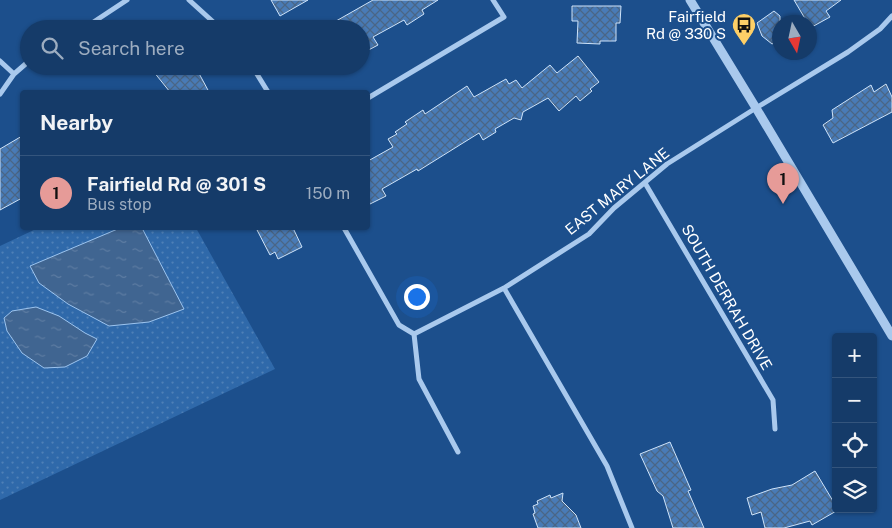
<!DOCTYPE html>
<html lang="en">
<head>
<meta charset="utf-8">
<style>
  :root { --surface:#153b69; --page:#224671; --text:#f1f3f6; --muted:#9dadc0; --line:#34557d; --accent:#e69b98 }
  body { margin:0; font-family:"Public Sans",sans-serif; background:var(--page); color:var(--text) }
  .controls { position:absolute; right:15px; bottom:15px; display:grid; overflow:hidden; border-radius:5px; box-shadow:0 1px 4px #0004 }
  .controls button { width:45px; height:45px; display:grid; place-items:center; padding:0; border:0; border-bottom:1px solid var(--line); background:var(--surface); color:var(--text); font:25px sans-serif }
  .compass { position:absolute; left:772px; top:15px; width:45px; height:45px; border-radius:50%; background:var(--surface); box-shadow:0 1px 4px #0004; rotate:171deg }
  .you { position:absolute; left:416px; top:296px; width:18px; height:18px; margin:-12px; border:4px solid #fff; border-radius:50%; background:#1a73e8; box-shadow:0 0 0 8px #1a73e833 }
  .badge { display:grid; place-items:center; width:32px; height:32px; border-radius:50%; background:var(--accent); color:#111; font-size:16px; font-weight:700 }
  .pin { position:absolute; translate:-50% -41px; filter:drop-shadow(0 1px 2px #0008) }
  .pin::after { content:''; position:absolute; top:26px; width:18px; height:15px; background:inherit; clip-path:polygon(0 0,100% 0,50% 100%) }
  .list { margin:0; padding:0; list-style:none }
  h2 { display:flex; justify-content:space-between; align-items:center; height:65px; margin:0; padding:0 20px; font-size:21px }
  h2 small { font-size:16px; font-weight:400; color:var(--muted) }
  .list li { display:grid; grid-template-columns:32px 1fr auto; gap:15px; align-items:center; box-sizing:border-box; height:75px; padding:0 20px; border-top:1px solid var(--line) }
  .list b { display:block; font-size:19px; white-space:nowrap }
  .list p { margin:0; font-size:16px; white-space:nowrap; color:var(--muted) }
  .list em { font-size:16px; font-style:normal; color:var(--muted) }
  .icon { flex:none; width:28px; height:28px; fill:none; stroke:currentColor; stroke-width:2; stroke-linecap:round; stroke-linejoin:round }
  .map { position:relative; flex:none; width:892px; height:528px; overflow:hidden }
  .search { position:absolute; background:var(--surface); box-shadow:0 1px 4px #0004; left:20px; top:20px; width:350px; height:55px; display:flex; align-items:center; gap:12px; box-sizing:border-box; padding:0 18px; border-radius:28px; color:var(--muted); font-size:19px }
  .panel { position:absolute; background:var(--surface); box-shadow:0 1px 4px #0004; left:20px; top:90px; width:350px; height:140px; border-radius:5px }
  .map>svg:first-child { display:block }
  .grass { fill:url(#grass-dots) }
  .water { fill:url(#water-ripples); stroke:#9cc4ef }
  .building { fill:url(#building-cross-hatch); stroke:#cee3f9 }
  .lines { fill:none; stroke-linecap:round; stroke-linejoin:round }
  .minor { stroke:#a9c9ed; stroke-width:5 }
  .tertiary { stroke:#a9c9ed; stroke-width:9 }
  .labels { text-anchor:middle; dominant-baseline:central; stroke-width:4; stroke-linejoin:round; paint-order:stroke }
  .poi-label { font-size:15px; fill:#fff; stroke:#1c4f8c; text-anchor:end }
  .street-label { font-size:15px; fill:#fff; stroke:#1c4f8c }
</style>
</head>
<body>
<div class="map">
<svg width="892" height="528" viewBox="0 0 892 528">
  <defs>
    <pattern id="grass-dots" width="8" height="8" patternUnits="userSpaceOnUse" patternTransform="scale(1.25)"><rect width="8" height="8" fill="#2f69aa"/><path d="M2 2h.1M6 6h.1" fill="none" stroke="#4e80b7" stroke-width="1.8" stroke-linecap="round"/></pattern>
    <pattern id="water-ripples" width="26" height="14" patternUnits="userSpaceOnUse" patternTransform="scale(1.25)"><rect width="26" height="14" fill="#406591"/><path d="M2 4q2-2 4 0t4 0M15 11q2-2 4 0t4 0" fill="none" stroke="#5d7ca2"/></pattern>
    <pattern id="building-cross-hatch" width="8" height="8" patternUnits="userSpaceOnUse" patternTransform="scale(1.25)"><rect width="8" height="8" fill="#497bb6"/><path d="M0 0l8 8M0 8l8-8" fill="none" stroke="#4a6686"/></pattern>
  </defs>
  <rect width="100%" height="100%" fill="#1c4f8c"/>
  <path class="grass" d="M38,228H196L275,369L0,500V246Z"/>
  <path class="water" d="M120,228H142L184,309L149,322L109,326L68,304L39,283L30,266Z
    M36,307L59,316L85,333L97,339L87,356L65,367L44,368L22,353L7,331L4,318L12,311Z"/>
  <path class="building" d="M271,0H308L280,16Z
    M373,0H438L422,10L424,14L407,25L404,20L373,37L378,45L361,54V29H322Z
    M794,0H841L826,11L830,17L810,28V22H807Z
    M572,6H621L620,23H616V41H600V44L577,43L578,21H572Z
    M774,11L780,16V40L772,44L762,36L757,23Z
    M578,56L599,82L590,89L592,91L580,101L576,96L559,111L548,98L523,112L521,120L514,118L495,129L496,132L483,140L479,133L418,171L417,169L382,189L386,196L368,205V161L393,147L388,139L397,134L395,132L407,124L405,122L423,110L425,114L467,86L474,97L506,79L509,84L516,80L522,88L550,65L557,73Z
    M149,66H195L209,92H170Z
    M886,84L892,97V112L833,143L823,125L833,118L832,110L871,85L874,92Z
    M22,136V198L0,210V149Z
    M256,228H293L302,247L278,259L275,252L270,255Z
    M670,442L691,490L688,491L704,528H673L663,496L657,491L640,454Z
    M815,471L836,506V509L838,510L812,525L810,521L784,528H765L761,512L752,515L747,498L772,489L792,485Z
    M563,493L562,501L576,515L581,528H538L533,514L535,513L533,506L538,504L537,501L550,495L551,498Z"/>
  <g class="lines">
    <path class="minor" d="M189,0L221,29
      M83,29L127,0
      M0,61L14,74
      M252,66L268,92
      M0,94L14,74L29,61
      M368,98L504,17L493,0
      M645,183L773,400L775,429
      M344,228L399,325L414,334
      M504,288L607,466L632,528
      M414,334L504,288L589,234L614,208L667,164L756,108L848,52L880,29L892,16
      M414,334L419,379L458,452"/>
    <path class="tertiary" d="M690,0L756,108L892,336"/>
  </g>
  <defs>
    <g id="bus-pin" transform="scale(1.25)"><path d="M0 17L-7.5 6A9.5 9.5 0 1 1 7.5 6Z" fill="#fdcf67" stroke="#1c4f8c"/><path d="M-5-6H5V4H4V6H2V4H-2V6H-4V4H-5ZM-3.5-4V0h7V-4ZM-3.5 1.2v1.5H-2V1.2ZM2 1.2v1.5H3.5V1.2Z" fill="#111"/></g>
  </defs>
  <g fill-rule="evenodd">
    <use href="#bus-pin" x="744" y="25"/>
  </g>
  <g class="labels">
    <g class="poi-label">
      <text x="726" y="16">Fairfield<tspan x="726" dy="17">Rd @ 330 S</tspan></text>
    </g>
    <g class="street-label">
      <text transform="translate(617 191) rotate(-39)">EAST MARY LANE</text>
      <text transform="translate(727 297) rotate(60)">SOUTH DERRAH DRIVE</text>
    </g>
  </g>
</svg>
<div class="controls">
<button>+</button>
<button>−</button>
<button><svg class="icon" aria-label="locate" viewBox="0 0 24 24"><circle cx="12" cy="12" r="6"/><path d="M12 2v4M12 18v4M2 12h4M18 12h4"/></svg></button>
<button><svg class="icon" aria-label="layers" viewBox="0 0 24 24"><path d="M12 4l9 5-9 5-9-5zM3 14l9 5 9-5"/></svg></button>
</div>
<svg class="compass" viewBox="-18 -18 36 36"><path d="M0-13l5 13h-10z" fill="#e53935"/><path d="M0 13l5-13h-10z" fill="#9dadc0"/></svg>
<div class="you"></div>
<div class="pin badge" style="left:783px;top:204px">1</div>
<div class="search"><svg class="icon" aria-label="search" viewBox="0 0 24 24"><circle cx="10" cy="10" r="6"/><path d="M15 15l6 6"/></svg>Search here</div>
<section class="panel">
<h2>Nearby<small></small></h2>
<ul class="list">
<li><span class="badge">1</span><div><b>Fairfield Rd @ 301 S</b><p>Bus stop</p></div><em>150 m</em></li>
</ul>
</section>
</div>
</body>
</html>
